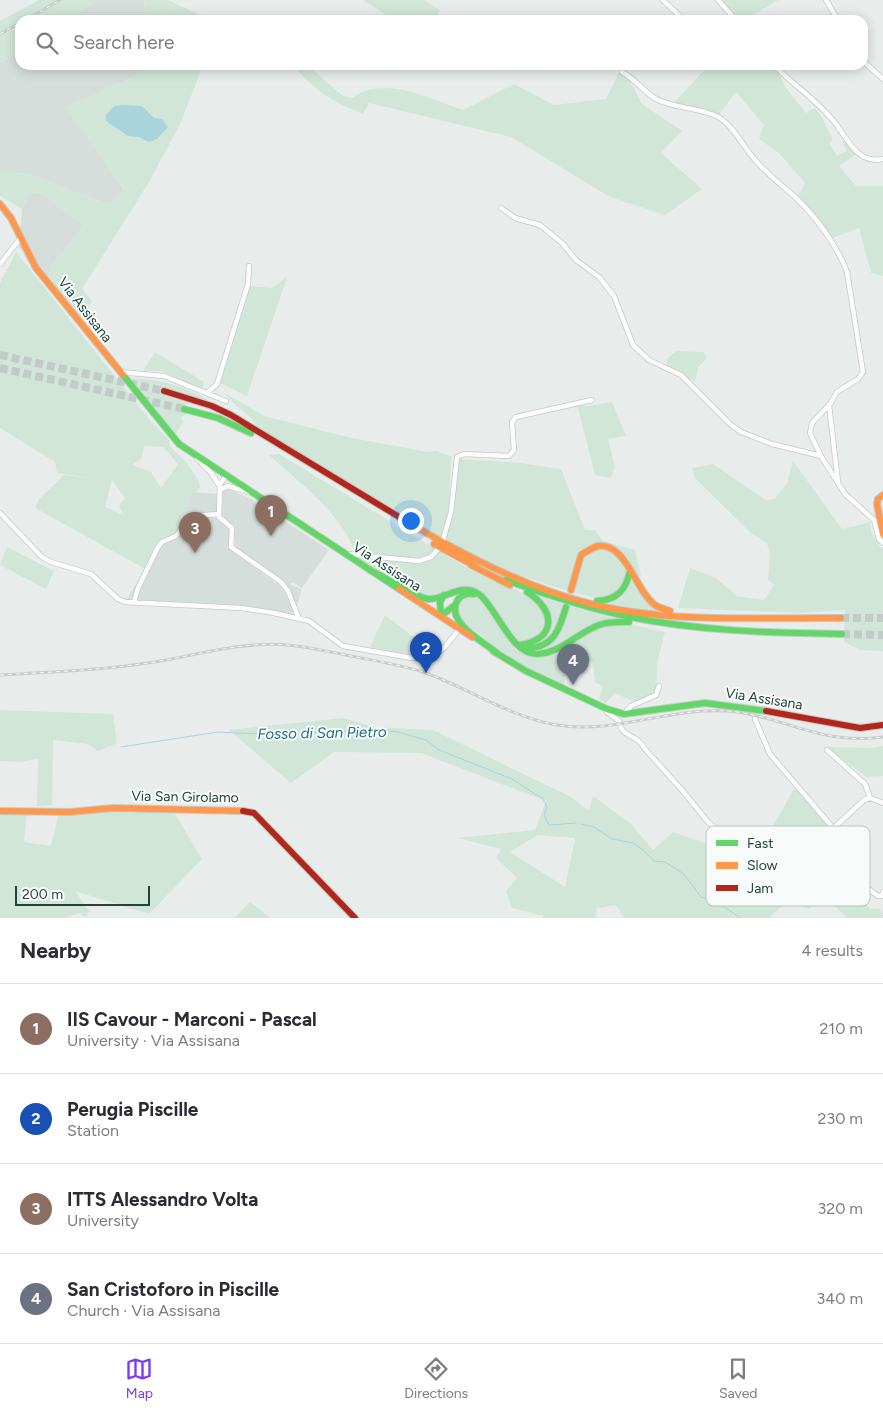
<!DOCTYPE html>
<html lang="en">
<head>
<meta charset="utf-8">
<style>
  :root { --surface:#fff; --page:#f2f2f3; --text:#2b2b33; --muted:#7c7c81; --line:#e1e1e2; --accent:#7c3aed }
  body { margin:0; font-family:Figtree,sans-serif; background:var(--page); color:var(--text) }
  .scale { position:absolute; left:15px; bottom:12px; width:135px; box-sizing:border-box; padding-left:5px; border:2px solid #24423a; border-top:0; font-size:14px; line-height:18px; white-space:nowrap; color:#24423a; -webkit-text-stroke:4px #f7fbf9; paint-order:stroke }
  .you { position:absolute; left:410px; top:520px; width:18px; height:18px; margin:-12px; border:4px solid #fff; border-radius:50%; background:#1a73e8; box-shadow:0 0 0 8px #1a73e833 }
  .badge { display:grid; place-items:center; width:32px; height:32px; border-radius:50%; background:var(--accent); color:#fff; font-size:16px; font-weight:700 }
  .pin { position:absolute; translate:-50% -41px; filter:drop-shadow(0 1px 2px #0008) }
  .pin::after { content:''; position:absolute; top:26px; width:18px; height:15px; background:inherit; clip-path:polygon(0 0,100% 0,50% 100%) }
  .list { margin:0; padding:0; list-style:none }
  h2 { display:flex; justify-content:space-between; align-items:center; height:65px; margin:0; padding:0 20px; font-size:21px }
  h2 small { font-size:16px; font-weight:400; color:var(--muted) }
  .list li { display:grid; grid-template-columns:32px 1fr auto; gap:15px; align-items:center; box-sizing:border-box; height:90px; padding:0 20px; border-top:1px solid var(--line) }
  .list b { display:block; font-size:19px; white-space:nowrap }
  .list p { margin:0; font-size:16px; white-space:nowrap; color:var(--muted) }
  .list em { font-size:16px; font-style:normal; color:var(--muted) }
  .icon { flex:none; width:28px; height:28px; fill:none; stroke:currentColor; stroke-width:2; stroke-linecap:round; stroke-linejoin:round }
  .map { position:relative; flex:none; width:883px; height:918px; overflow:hidden }
  .search { position:absolute; background:var(--surface); box-shadow:0 2px 12px #0003; left:15px; right:15px; top:15px; height:55px; display:flex; align-items:center; gap:12px; box-sizing:border-box; padding:0 18px; border-radius:15px; color:var(--muted); font-size:19px }
  .sheet { height:425px; background:var(--surface) }
  nav { display:flex; justify-content:space-around; align-items:center; box-sizing:border-box; height:70px; border-top:1px solid var(--line); background:var(--surface); font-size:14px; color:var(--muted) }
  nav a { display:grid; justify-items:center; gap:2px }
  nav .on { color:var(--accent) }
  .map>svg:first-child { display:block }
  .built { fill:#d6dedb }
  .green { fill:#d1e6d8; fill-rule:evenodd }
  .water { fill:#a9d4db }
  .lines { fill:none; stroke-linecap:round; stroke-linejoin:round }
  .stream { stroke:#a9d4db; stroke-width:1 }
  .highway-tunnel { stroke:#c1cbc8; stroke-width:8; stroke-dasharray:8 4; stroke-linecap:butt }
  .street-casing { stroke:#c5cac8; stroke-width:6 }
  .fast-casing { stroke:#c3cbc8; stroke-width:8 }
  .slow-casing { stroke:#c3cbc8; stroke-width:8 }
  .jam-casing { stroke:#c3cbc8; stroke-width:8 }
  .street { stroke:#fcfcfc; stroke-width:4.5 }
  .fast { stroke:#63d668; stroke-width:6 }
  .slow { stroke:#ff974d; stroke-width:6 }
  .jam { stroke:#b3261e; stroke-width:6 }
  .rail-casing { stroke:#c9cdcc; stroke-width:3 }
  .rail { stroke:#f7fbf9; stroke-width:1; stroke-dasharray:4; stroke-linecap:butt }
  .labels { text-anchor:middle; dominant-baseline:central; stroke-width:4; stroke-linejoin:round; paint-order:stroke }
  .street-label { font-size:14px; fill:#24423a; stroke:#f7fbf9 }
  .water-label { font-size:15px; font-style:italic; fill:#1c6f80; stroke:#f7fbf9 }
  .key { fill:#f7fbf9; stroke:#b8c4c0; stroke-width:1 }
  .key-label { font-size:14px; fill:#24423a }
</style>
</head>
<body>
<div class="map">
<svg width="883" height="918" viewBox="0 0 883 918">
  <rect width="100%" height="100%" fill="#e8edeb"/>
  <path class="built" d="M98,0H144L146,20H69Z
    M20,51V65H143L134,77L66,107L124,189L109,205L29,174L0,172V63Z
    M29,193H41L84,226L52,265L47,279H40L19,247L22,209Z
    M229,489L251,499L329,550L302,588L292,582L290,585L302,589L296,608L292,614L246,606L135,600L125,602L162,542L176,536L192,492L219,494L216,518L231,529L230,550L283,588L288,586L235,547L234,526L221,518L223,492Z"/>
  <path class="green" d="M39,0H98L69,20H20V51L0,63V21Z
    M144,0H168L211,20H146Z
    M363,0H424L440,10L434,20H394Z
    M720,0H778L745,20H740Z
    M143,65H203L181,122L149,182L82,289L92,301L80,320L47,279L52,265L84,226L41,193H29L22,209L0,196V172L29,174L109,205L124,188L65,107L134,77Z
    M293,65H307L343,96L352,98C384,74 430,99 463,110L514,84L554,105L606,99L619,72L627,76L642,104L682,131L661,153L702,189L665,215L610,197L511,137L369,103L363,114C331,101 315,91 293,65Z
    M709,65H774L786,88L806,113L815,108C823,116 827,129 833,140L829,143L837,156L847,151L843,144L844,138L857,154L839,166L856,186H883V276L871,273L859,228L830,239L797,199L805,183L779,153L759,139L764,125L736,92L718,116L672,105Z
    M16,252L149,419L169,440L170,446L186,462L199,481L200,486L196,493H192L176,536L162,542L147,570L35,508L39,499L64,475L91,478L57,473L55,462L0,428V283ZM144,446L163,447L178,464L161,488L151,472L132,465L142,458ZM112,480L125,498L119,506L124,515L105,507Z
    M287,277L247,396L220,383L249,286L272,288Z
    M676,351L704,352L707,358L698,367L695,382L667,366V359Z
    M155,352L204,382L202,389L161,371H143Z
    M128,378C164,380 179,384 210,401L164,389V395L190,404H185L183,411L187,413L180,419L184,421L175,435Z
    M225,393L264,416L347,437L428,452L436,451L451,456L449,506L454,504L459,459L520,463L561,469L585,530H595L603,541L635,550L641,575L633,582L647,603L659,612L609,604L622,597L627,590L603,600L558,588L504,570L443,540L258,428C250,412 234,408 225,393Z
    M612,402L626,436L608,439L615,467L611,478L595,475L577,404L588,406Z
    M279,454L472,571L532,597L545,611L547,621L541,638L526,643L519,641L474,589L430,598L421,596L357,559C348,519 298,481 269,455Z
    M793,461L842,529L870,522L871,532L881,548L883,547V651L860,650L844,642L845,610L801,613L678,608L690,568L716,578L737,596L764,600L774,585L768,580L770,556L767,543L751,533L695,478L692,468L713,464L766,500L775,499L787,483Z
    M7,547L54,571L46,589L0,565Z
    M469,596H475L482,601L516,650L534,657L576,640L606,624H628L665,632L658,659L656,692L649,697L635,702L615,693L606,703L599,699L603,687L595,682L593,663L574,655L562,663L559,673L565,675L564,685L520,665L458,618V603Z
    M541,597L563,604C558,624 555,636 536,646L548,632Z
    M569,606L613,618L597,622L583,629L551,649L545,650Z
    M385,615L434,653L414,656L370,647Z
    M0,710L113,714L117,743L98,751L88,744L53,740L52,805L37,806L38,759L20,762L0,761Z
    M343,718L375,727L433,730L571,797L589,811L593,796L631,824L653,850L673,832L716,847L749,852L762,858L773,845L766,839L796,785L833,828L801,865L852,891L871,909H880L883,913V918H847L822,893L810,909L786,902L769,918H624L616,905L597,908L596,918H543V916L512,908L506,891L517,878L496,858L501,849L458,838L535,830L546,801L421,753L334,752L291,783L229,730ZM538,835L575,838L565,887L510,852Z
    M883,746V776L867,777L824,747L874,748Z
    M155,810L175,814L202,859L149,914L75,891L89,911L87,918L79,913L64,918H0V811L27,812L24,842L51,846L59,812Z
    M250,902L271,918H234Z"/>
  <path class="water" d="M125,105L142,106L154,118L162,119L168,127L157,139L149,142L139,137L128,136L106,121V115L114,106Z"/>
  <g class="lines">
    <path class="stream" d="M121,747L218,732L278,735L333,731L362,732L370,729L398,732L426,740L439,750L512,779L543,799L547,807L544,815L549,825L576,823
      M581,824L594,827L612,839L633,843L643,850L654,861L665,862L684,874L701,897L715,901L741,918"/>
    <path class="highway-tunnel" d="M0,355L164,391
      M0,368L184,409
      M841,618H883
      M842,634L883,635"/>
    <g class="street-casing">
      <path id="street" d="M663,0L684,20
        M718,0L736,20
        M826,0L838,20
        M863,61L883,79
        M774,65C792,84 814,98 831,118C842,130 850,149 864,157C871,160 876,161 883,159
        M622,72C636,79 644,93 658,100C674,108 707,109 720,118C736,129 743,147 756,161C768,175 782,185 795,197C816,217 837,245 847,272L863,372L858,379L837,392L830,404L812,423L810,433L821,456
        M501,208L515,218L540,225L562,243L576,260L599,277L614,296L633,345L649,360L681,375L730,424L741,432L772,444L821,456L845,494L874,520L879,539L883,543
        M0,264L19,240
        M120,372L164,376L226,401
        M207,393L217,384L248,284L249,266
        M829,405L838,482
        M197,458L212,474L220,487
        M226,476L220,484L219,517L232,528L231,547L281,582L288,591L299,619
        M220,490L228,486L248,492
        M0,513L42,557L51,562L91,574L118,599L125,602L241,608L274,613L309,621L343,646L412,658L432,657L445,647L459,629
        M443,540L451,512L457,457L464,454L509,456L514,450L512,422L516,417L592,400
        M348,554L419,561L431,557L438,549
        M134,602L138,588L158,547L162,542L176,536L191,516L219,514
        M607,709V712L619,721
        M624,714L631,706L656,695L659,686
        M755,719L770,754L833,828
        M620,725C625,739 636,733 645,749L682,790L708,822L729,840L749,852L788,867L801,865L825,836L864,800L870,798L883,803
        M827,750L865,784L870,798
        M817,847L820,853L878,896H882L883,892"/>
    </g>
    <g class="fast-casing">
      <path id="fast" d="M123,375L179,444L399,589
        M184,409L218,418L251,433
        M371,571C388,577 416,599 429,599C447,599 463,581 480,595C497,609 511,654 537,654C561,653 577,633 599,625C609,621 619,622 629,622
        M506,580C547,595 587,608 630,617C700,631 771,633 842,634
        M474,594C467,593 461,594 457,601C446,623 484,642 497,653
        M444,595L440,602L441,616L455,605
        M597,601C617,600 626,590 630,571
        M520,645C557,639 556,610 527,592
        M529,648C554,647 560,628 566,607
        M493,651L526,671L607,709L624,714L705,703L766,711"/>
    </g>
    <g class="slow-casing">
      <path id="slow" d="M0,204L11,218L36,268L123,375
        M883,495L878,499L877,504L883,534
        M414,526C470,558 528,588 591,604C672,624 758,617 841,618
        M434,544L475,566
        M471,565L510,585
        M399,589L472,637
        M571,590L581,555C586,552 593,547 598,546C626,542 636,592 655,605C659,608 665,609 670,611
        M0,811L70,812L113,808L243,811"/>
    </g>
    <g class="jam-casing">
      <path id="jam" d="M164,391L212,406L231,415L414,526
        M766,711L860,728L883,725
        M243,811L254,813L355,918"/>
    </g>
    <use href="#street" class="street"/>
    <use href="#fast" class="fast"/>
    <use href="#slow" class="slow"/>
    <use href="#jam" class="jam"/>
    <g class="rail-casing">
      <path id="rail" d="M26,20L60,0
        M0,34L20,23
        M0,675C51,672 103,670 154,662C198,655 243,641 288,645C310,647 330,652 351,656C376,661 402,665 426,673C470,689 510,717 557,725C617,735 676,704 737,712C791,720 823,745 883,737"/>
    </g>
    <use href="#rail" class="rail"/>
  </g>
  <g class="labels">
    <g class="street-label">
      <text transform="translate(85 310) rotate(52)">Via Assisana</text>
      <text transform="translate(387 567) rotate(33)">Via Assisana</text>
      <text transform="translate(764 699) rotate(9)">Via Assisana</text>
      <text transform="translate(185 797) rotate(1)">Via San Girolamo</text>
    </g>
    <g class="water-label">
      <text transform="translate(322 733) rotate(-1)">Fosso di San Pietro</text>
    </g>
  </g>
  <rect x="706" y="826" width="164" height="80" rx="8" class="key"/>
  <rect x="716" y="840" width="22" height="6" fill="#63d668"/>
  <rect x="716" y="862" width="22" height="7" fill="#ff974d"/>
  <rect x="716" y="885" width="22" height="6" fill="#b3261e"/>
  <g class="key-label">
    <text x="747" y="848">Fast</text>
    <text x="747" y="870">Slow</text>
    <text x="747" y="893">Jam</text>
  </g>
</svg>
<div class="scale">200 m</div>
<div class="you"></div>
<div class="pin badge" style="left:271px;top:536px;background:#8d6e63">1</div>
<div class="pin badge" style="left:426px;top:673px;background:#1a4fb4">2</div>
<div class="pin badge" style="left:195px;top:553px;background:#8d6e63">3</div>
<div class="pin badge" style="left:573px;top:685px;background:#6b7280">4</div>
<div class="search"><svg class="icon" aria-label="search" viewBox="0 0 24 24"><circle cx="10" cy="10" r="6"/><path d="M15 15l6 6"/></svg>Search here</div>
</div>
<section class="sheet">
<h2>Nearby<small>4 results</small></h2>
<ul class="list">
<li><span class="badge" style="background:#8d6e63">1</span><div><b>IIS Cavour - Marconi - Pascal</b><p>University · Via Assisana</p></div><em>210 m</em></li>
<li><span class="badge" style="background:#1a4fb4">2</span><div><b>Perugia Piscille</b><p>Station</p></div><em>230 m</em></li>
<li><span class="badge" style="background:#8d6e63">3</span><div><b>ITTS Alessandro Volta</b><p>University</p></div><em>320 m</em></li>
<li><span class="badge" style="background:#6b7280">4</span><div><b>San Cristoforo in Piscille</b><p>Church · Via Assisana</p></div><em>340 m</em></li>
</ul>
</section>
<nav>
<a class="on"><svg class="icon" aria-label="map" viewBox="0 0 24 24"><path d="M3 6l6-2 6 2 6-2v14l-6 2-6-2-6 2zM9 4v14M15 6v14"/></svg>Map</a>
<a><svg class="icon" aria-label="directions" viewBox="0 0 24 24"><path d="M12 3l9 9-9 9-9-9zM9 14v-3h6M13 9l2 2-2 2"/></svg>Directions</a>
<a><svg class="icon" aria-label="saved" viewBox="0 0 24 24"><path d="M7 4h10v16l-5-4-5 4z"/></svg>Saved</a>
</nav>
</body>
</html>
